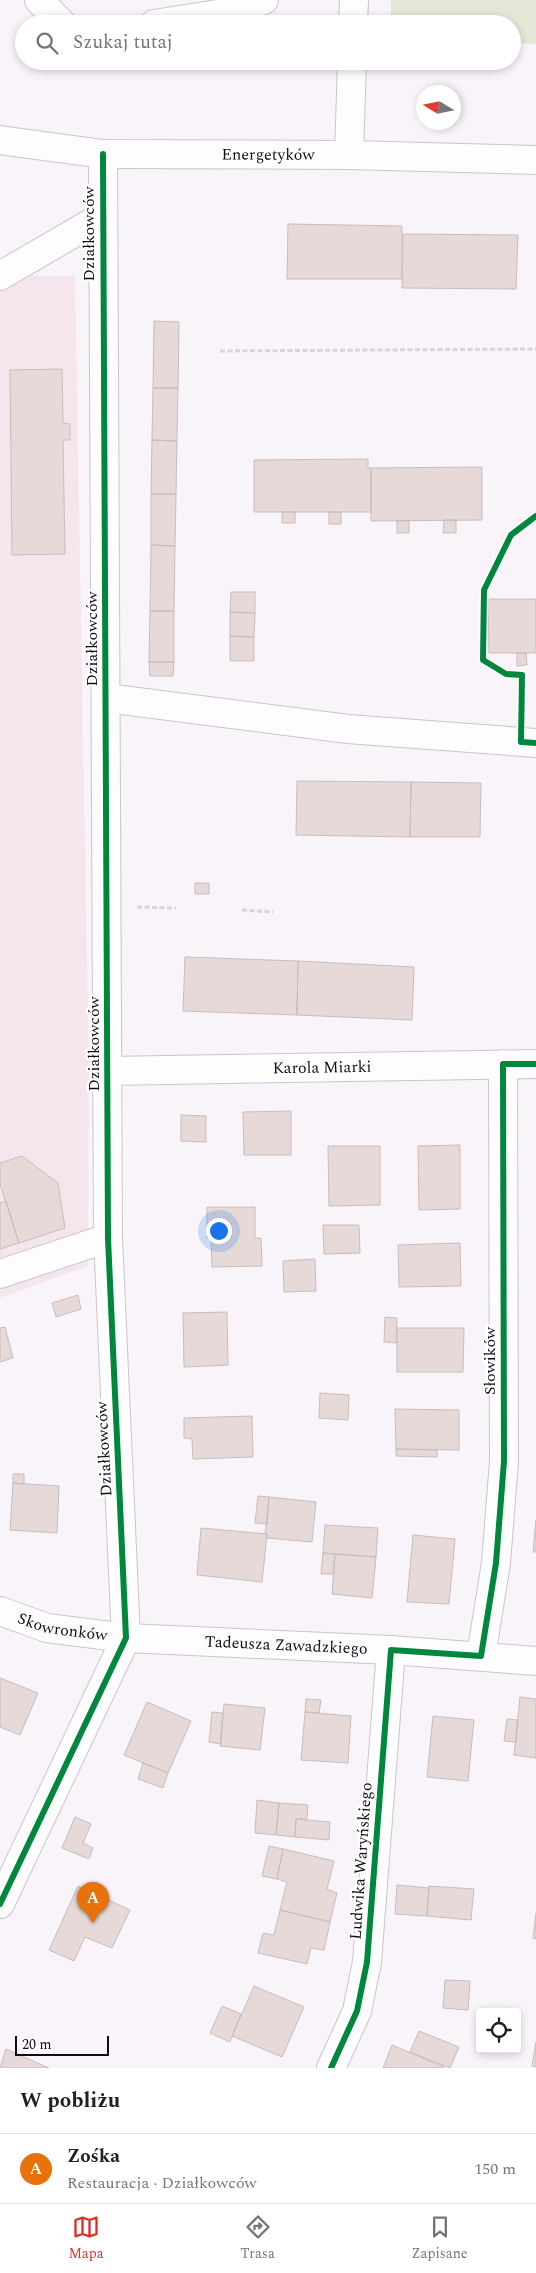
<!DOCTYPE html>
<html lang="pl">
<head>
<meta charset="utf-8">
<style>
  :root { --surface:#fff; --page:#f2f2f2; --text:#202124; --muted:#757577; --line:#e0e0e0; --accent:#d93025 }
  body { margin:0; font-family:Spectral,serif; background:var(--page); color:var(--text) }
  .controls { position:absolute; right:15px; bottom:15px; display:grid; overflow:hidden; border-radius:5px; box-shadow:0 2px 8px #0003 }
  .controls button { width:45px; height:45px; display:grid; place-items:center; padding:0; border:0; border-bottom:1px solid var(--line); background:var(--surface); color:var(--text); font:25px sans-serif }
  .compass { position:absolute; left:416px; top:85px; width:45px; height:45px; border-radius:50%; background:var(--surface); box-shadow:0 2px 8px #0003; rotate:280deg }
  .scale { position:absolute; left:15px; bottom:12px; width:94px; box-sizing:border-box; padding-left:5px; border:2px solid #120a15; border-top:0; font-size:14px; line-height:18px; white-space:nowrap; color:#120a15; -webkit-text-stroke:4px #fff; paint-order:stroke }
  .you { position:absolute; left:218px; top:1230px; width:18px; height:18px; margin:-12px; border:4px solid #fff; border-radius:50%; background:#1a73e8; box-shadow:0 0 0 8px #1a73e833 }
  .badge { display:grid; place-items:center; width:32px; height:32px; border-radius:50%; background:var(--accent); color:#fff; font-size:16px; font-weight:700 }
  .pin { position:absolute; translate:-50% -41px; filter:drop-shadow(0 1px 2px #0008) }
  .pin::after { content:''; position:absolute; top:26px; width:18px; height:15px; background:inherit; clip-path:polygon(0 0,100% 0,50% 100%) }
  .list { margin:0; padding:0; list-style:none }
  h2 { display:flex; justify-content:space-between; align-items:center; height:65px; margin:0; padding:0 20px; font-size:21px }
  h2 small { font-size:16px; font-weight:400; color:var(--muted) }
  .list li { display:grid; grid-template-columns:32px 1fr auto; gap:15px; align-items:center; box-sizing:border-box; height:70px; padding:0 20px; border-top:1px solid var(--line) }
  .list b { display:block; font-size:19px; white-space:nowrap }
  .list p { margin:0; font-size:16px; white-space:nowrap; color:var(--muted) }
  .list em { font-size:16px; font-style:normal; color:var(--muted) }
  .icon { flex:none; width:28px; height:28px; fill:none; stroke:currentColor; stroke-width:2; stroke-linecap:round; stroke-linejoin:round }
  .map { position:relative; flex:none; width:536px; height:2068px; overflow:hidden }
  .search { position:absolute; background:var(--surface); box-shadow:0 2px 8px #0003; left:15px; right:15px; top:15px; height:55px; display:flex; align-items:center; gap:12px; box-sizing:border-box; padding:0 18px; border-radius:28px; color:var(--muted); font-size:19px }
  .sheet { height:135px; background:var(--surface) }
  nav { display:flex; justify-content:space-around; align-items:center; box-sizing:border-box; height:70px; border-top:1px solid var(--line); background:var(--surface); font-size:14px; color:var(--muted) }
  nav a { display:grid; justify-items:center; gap:2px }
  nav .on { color:var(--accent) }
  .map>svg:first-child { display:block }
  .industrial { fill:#f5e6ee }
  .green { fill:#e3e7d5 }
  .building { fill:#e6d9d8; stroke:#c6bdbd }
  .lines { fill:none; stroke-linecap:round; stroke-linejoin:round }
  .minor-casing { stroke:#cbc4cd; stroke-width:30 }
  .path { stroke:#d7d5d7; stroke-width:3; stroke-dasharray:5 2.5; stroke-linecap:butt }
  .minor { stroke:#fefdfe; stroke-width:28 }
  .cycleway-casing { stroke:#fff; stroke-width:9 }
  .cycleway { stroke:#00873e; stroke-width:6 }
  .labels { text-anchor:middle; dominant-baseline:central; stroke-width:4.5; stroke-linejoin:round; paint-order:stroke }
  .street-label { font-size:16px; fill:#120a15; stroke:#fff }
</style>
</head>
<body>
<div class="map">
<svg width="536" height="2068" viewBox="0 0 536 2068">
  <rect width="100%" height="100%" fill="#f9f3fa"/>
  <path class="industrial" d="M0,275L75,276L89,1076L88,1266L0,1298Z"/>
  <path class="green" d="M391,0H536V44L512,43V24H391Z"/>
  <path class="building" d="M288,224L402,226V279H287Z
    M403,234L518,235L516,289L402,288Z
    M154,321L179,322L178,388H153Z
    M62,369L63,423L70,424V440H63L65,554L12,555L10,370Z
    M153,388H178L177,441L152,440Z
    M152,440L177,441L176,494H151Z
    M368,459V468H371V512H254V460Z
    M482,467V520L371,521V468Z
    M151,494H176L175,546L151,545Z
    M282,512H295V523H282Z
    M329,512H341V524H329Z
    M409,520V533H397V521Z
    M444,520H456V533H443Z
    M151,545L175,546L174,611H150Z
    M231,592H255V613L230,612Z
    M488,599H536V653H489Z
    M150,611H174V662H149Z
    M230,612L255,613L254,637L230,636Z
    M230,636L254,637V661H230Z
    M517,653H526L527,665L517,666Z
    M149,662H174L173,676H150Z
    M297,781L411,782L410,837L296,835Z
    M411,782L481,783L480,837H410Z
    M195,883H209V894H195Z
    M185,957L298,961L297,1015L183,1011Z
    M298,961L414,967L412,1020L297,1015Z
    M291,1111V1155H244L243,1112Z
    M181,1115L206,1116V1142L181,1141Z
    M460,1145V1209L419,1210L418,1146Z
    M328,1146H380V1205L329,1206Z
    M22,1156L58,1183L65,1228L19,1243L0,1184V1163Z
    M6,1201L19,1243L0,1249V1203Z
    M207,1207H255V1238H261L262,1266L212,1267L211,1238H207Z
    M323,1225H359L360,1253L324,1254Z
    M460,1243L461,1286L399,1287L398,1245Z
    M315,1259L316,1291L284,1292L283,1261Z
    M78,1295L81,1309L56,1317L52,1303Z
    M227,1312L228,1365L184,1367L183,1313Z
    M385,1317L397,1318L396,1343L384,1342Z
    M5,1327L13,1358L0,1362V1328Z
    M397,1328H464L463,1372H397Z
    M320,1393L349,1395L348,1420L319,1418Z
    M395,1409L459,1410V1450L396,1449Z
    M252,1416L253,1457L193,1459L192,1439L184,1438V1418Z
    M396,1449L437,1450V1457L396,1456Z
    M13,1474H24V1484L13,1483Z
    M13,1483L59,1486L57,1533L10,1530Z
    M258,1496L269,1497L267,1524L255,1523Z
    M269,1497L316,1502L312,1542L267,1538V1534H265Z
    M536,1520V1552H533Z
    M325,1525L378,1528L376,1557L323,1553Z
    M201,1528L267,1534L262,1582L197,1575Z
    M413,1535L455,1539L449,1604L407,1602Z
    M323,1553L335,1554L333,1574H321Z
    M335,1554L376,1557L372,1598L332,1594Z
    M0,1678L38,1693L20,1735L0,1727Z
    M520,1697L536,1699V1758L514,1755Z
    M306,1699L321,1700L319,1713L305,1712Z
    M147,1702L191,1721L168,1773L124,1755Z
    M224,1704L265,1708L260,1750L220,1746Z
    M212,1712L223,1713L221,1744L209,1742Z
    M305,1712L351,1716L348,1763L301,1760Z
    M433,1716L474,1720L468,1781L427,1777Z
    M507,1719L518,1720L516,1742L504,1741Z
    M143,1763L168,1773L163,1788L138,1779Z
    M257,1800L279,1803L276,1835L255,1833Z
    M279,1803L308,1805L307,1819H296L295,1837L276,1835Z
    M75,1817L91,1824L83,1843L93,1848L89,1859L62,1848Z
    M296,1819L330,1822L329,1840L295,1837Z
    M269,1846L283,1849L277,1879L262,1876Z
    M283,1849L334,1861L327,1889L337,1893L330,1922L280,1910L287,1882L277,1879Z
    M397,1885L429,1888L427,1916L395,1914Z
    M78,1886L130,1910L112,1948L85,1937L74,1961L49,1950Z
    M429,1886L474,1889L471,1920L427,1916Z
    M280,1910L330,1922L324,1950L311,1948L307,1964L258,1953L263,1933L274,1935Z
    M536,1913V1939L533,1938Z
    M445,1980L470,1981L468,2010L443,2008Z
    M254,1986L304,2007L282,2057L232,2036Z
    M222,2006L241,2014L230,2042L210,2033Z
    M419,2031L459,2047L450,2068L410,2052Z
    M536,2042V2067L532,2066Z
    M392,2045L444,2067V2068H383Z
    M6,2049L49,2068H0Z"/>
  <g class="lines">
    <g class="minor-casing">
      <g id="minor">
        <path d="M39,0L62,24"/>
        <path d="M154,24L224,13L264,0"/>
        <path d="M353,24L354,0"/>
        <path id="s1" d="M0,140L103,154L349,155L536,160"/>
        <path d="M349,155L352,61"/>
        <path d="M0,276L103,216"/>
        <path d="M106,698L348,729L536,743"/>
        <path id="s2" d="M108,1071L536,1064"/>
        <path d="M0,1274L108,1238"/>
        <path id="s3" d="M0,1611L47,1628L126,1638L391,1650L536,1661"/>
        <path d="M481,1656L496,1563L504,1461L503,1064"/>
        <path d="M0,1904L126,1638L108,1238L103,154"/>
        <path d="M331,2068L357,2011L367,1962L391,1650"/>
      </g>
    </g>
    <path class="path" d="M220,351L536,349
      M521,711L522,675L506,674L483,660L484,590L511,535L536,516
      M137,907L176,908
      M242,910L273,912"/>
    <use href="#minor" class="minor"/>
    <g class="cycleway-casing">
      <path id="cycleway" d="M536,516L511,535L484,590L483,660L506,674L522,675L521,742L536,743
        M0,1904L126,1638L108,1238L103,154
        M331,2068L357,2011L367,1962L391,1650L481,1656L496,1563L504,1461L503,1064H536"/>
    </g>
    <use href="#cycleway" class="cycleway"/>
  </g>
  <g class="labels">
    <g class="street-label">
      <text stroke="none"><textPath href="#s1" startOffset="269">Energetyków</textPath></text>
      <text transform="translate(89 234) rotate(-90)">Działkowców</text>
      <text transform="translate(92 639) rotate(-90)">Działkowców</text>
      <text transform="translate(94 1044) rotate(-90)">Działkowców</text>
      <text stroke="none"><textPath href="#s2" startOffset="214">Karola Miarki</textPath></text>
      <text transform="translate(490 1361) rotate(-90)">Słowików</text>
      <text transform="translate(104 1449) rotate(-93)">Działkowców</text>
      <text stroke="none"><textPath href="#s3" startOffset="65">Skowronków</textPath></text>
      <text stroke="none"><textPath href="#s3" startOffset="290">Tadeusza Zawadzkiego</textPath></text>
      <text transform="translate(361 1861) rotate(-86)">Ludwika Waryńskiego</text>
    </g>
  </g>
</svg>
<div class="controls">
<button><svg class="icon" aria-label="locate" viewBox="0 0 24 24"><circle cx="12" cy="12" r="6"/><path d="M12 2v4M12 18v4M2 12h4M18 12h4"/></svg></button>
</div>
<svg class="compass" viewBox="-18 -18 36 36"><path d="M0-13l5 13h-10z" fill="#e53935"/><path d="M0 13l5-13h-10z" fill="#757577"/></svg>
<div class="scale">20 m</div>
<div class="you"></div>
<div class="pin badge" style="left:93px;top:1923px;background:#e8710a">A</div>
<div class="search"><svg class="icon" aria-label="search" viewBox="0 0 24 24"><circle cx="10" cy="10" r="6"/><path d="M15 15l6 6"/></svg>Szukaj tutaj</div>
</div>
<section class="sheet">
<h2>W pobliżu<small></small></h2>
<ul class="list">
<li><span class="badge" style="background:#e8710a">A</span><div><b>Zośka</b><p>Restauracja · Działkowców</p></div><em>150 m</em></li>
</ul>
</section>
<nav>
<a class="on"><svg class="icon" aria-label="map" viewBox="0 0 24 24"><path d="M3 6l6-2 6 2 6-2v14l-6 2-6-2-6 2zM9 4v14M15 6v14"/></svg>Mapa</a>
<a><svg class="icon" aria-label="directions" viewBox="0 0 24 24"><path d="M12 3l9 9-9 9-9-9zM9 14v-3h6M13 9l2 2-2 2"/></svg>Trasa</a>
<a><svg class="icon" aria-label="saved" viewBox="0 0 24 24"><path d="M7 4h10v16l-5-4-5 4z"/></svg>Zapisane</a>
</nav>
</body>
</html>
